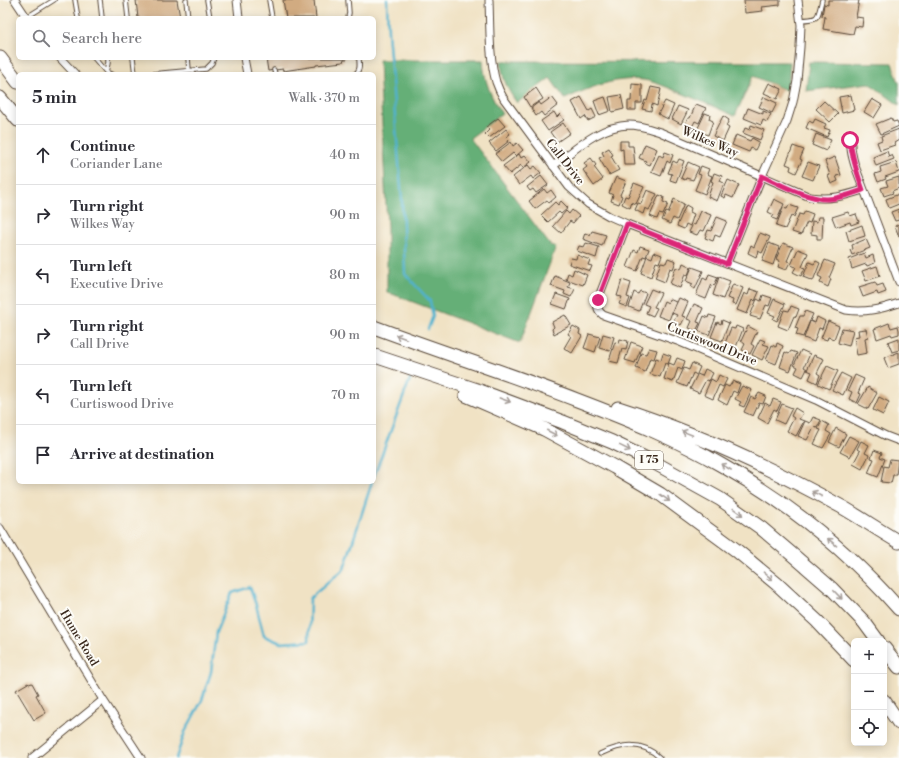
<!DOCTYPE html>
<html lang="en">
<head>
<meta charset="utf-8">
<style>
  :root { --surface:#fff; --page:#f7f7f7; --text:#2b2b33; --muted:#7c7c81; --line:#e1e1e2 }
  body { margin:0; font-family:"Libre Bodoni",serif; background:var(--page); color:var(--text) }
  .controls { position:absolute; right:12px; bottom:12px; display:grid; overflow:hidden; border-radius:6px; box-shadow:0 2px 10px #0003 }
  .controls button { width:36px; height:36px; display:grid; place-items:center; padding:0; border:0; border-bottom:1px solid var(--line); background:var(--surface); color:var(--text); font:20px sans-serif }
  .stop { position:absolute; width:12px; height:12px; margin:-9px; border:3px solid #db2777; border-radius:50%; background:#fff }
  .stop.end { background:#db2777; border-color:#fff; box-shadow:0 1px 4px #0008 }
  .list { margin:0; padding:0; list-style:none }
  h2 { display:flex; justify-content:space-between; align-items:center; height:52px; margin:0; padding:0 16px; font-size:17px }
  h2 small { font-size:13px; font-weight:400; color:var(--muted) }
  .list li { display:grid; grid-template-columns:26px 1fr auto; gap:12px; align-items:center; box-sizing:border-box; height:60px; padding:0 16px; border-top:1px solid var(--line) }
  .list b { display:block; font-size:15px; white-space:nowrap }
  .list p { margin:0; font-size:13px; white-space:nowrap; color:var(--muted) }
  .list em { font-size:13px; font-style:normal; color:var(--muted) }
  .icon { flex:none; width:22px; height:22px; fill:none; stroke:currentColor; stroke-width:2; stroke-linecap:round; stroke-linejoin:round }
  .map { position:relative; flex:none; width:899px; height:758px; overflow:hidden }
  .search { position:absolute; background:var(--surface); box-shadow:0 2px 10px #0003; left:16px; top:16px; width:360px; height:44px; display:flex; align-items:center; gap:10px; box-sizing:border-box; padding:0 14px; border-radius:6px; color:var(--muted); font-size:15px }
  .panel { position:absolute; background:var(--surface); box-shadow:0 2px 10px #0003; left:16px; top:72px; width:360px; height:412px; border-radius:6px }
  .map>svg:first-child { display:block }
  .forest { fill:#65af77; stroke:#506c4a }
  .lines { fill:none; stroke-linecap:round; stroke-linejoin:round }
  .stream { stroke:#51b2cf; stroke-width:2.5 }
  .building { fill:#d1ab81 }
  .lane-casing { stroke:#564637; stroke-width:5.5 }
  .street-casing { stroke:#564637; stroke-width:9 }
  .highway-casing { stroke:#564637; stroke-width:15 }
  .lane { stroke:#fff; stroke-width:3.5 }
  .street { stroke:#fff; stroke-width:7 }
  .highway { stroke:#fff; stroke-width:13 }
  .oneway { stroke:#a79f9a }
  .route { stroke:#db2777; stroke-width:5 }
  .labels { text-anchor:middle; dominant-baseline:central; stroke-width:4; stroke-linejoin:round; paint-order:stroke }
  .shield { fill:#fdfcf7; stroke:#75695f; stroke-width:1 }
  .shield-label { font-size:11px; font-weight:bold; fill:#3b2a1e }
  .street-label { font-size:12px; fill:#3b2a1e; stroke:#fdfcf7 }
</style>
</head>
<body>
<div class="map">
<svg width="899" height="758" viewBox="0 0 899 758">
  <rect width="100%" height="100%" fill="#fdfcf7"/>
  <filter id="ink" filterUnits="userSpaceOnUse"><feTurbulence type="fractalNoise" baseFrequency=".025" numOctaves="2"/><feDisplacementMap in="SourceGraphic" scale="8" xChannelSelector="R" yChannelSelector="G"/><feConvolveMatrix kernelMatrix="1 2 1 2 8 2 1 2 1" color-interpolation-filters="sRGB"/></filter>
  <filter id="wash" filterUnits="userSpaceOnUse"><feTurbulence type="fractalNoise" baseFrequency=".012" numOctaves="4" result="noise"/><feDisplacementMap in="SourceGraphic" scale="16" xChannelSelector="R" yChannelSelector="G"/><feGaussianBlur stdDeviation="0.9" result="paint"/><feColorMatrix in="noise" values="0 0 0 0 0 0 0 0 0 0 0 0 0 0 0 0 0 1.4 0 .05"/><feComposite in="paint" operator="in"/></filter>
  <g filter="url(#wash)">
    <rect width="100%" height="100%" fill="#f0e2c4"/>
    <path class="forest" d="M379,60H483C484,80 491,98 502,114L470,138L550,245L556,247L520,343L387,292V226L380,85Z
      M501,61L790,62L788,91L753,76L735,116C717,108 698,100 679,92C669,88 655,82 644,80C615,77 591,87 565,99L550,78L517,103C507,90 502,77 501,61Z
      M809,62L892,63L899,83V105L869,83L806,91Z"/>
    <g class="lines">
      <path class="stream" d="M387,0L388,32L402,200L405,274L430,301L433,316L428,329
        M374,476L410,379
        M176,758L185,732L202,700L211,672L216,632L232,593L250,587L256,605L264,636L281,643L309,641L310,598L344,569L372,482"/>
    </g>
    <g id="blocks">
      <path class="building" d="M136,0H177L180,18H138Z
        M283,0H314L316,18H286Z
        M744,0H780V5L762,7L763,11L745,13Z
        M828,0H859L856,17L863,18L862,27L855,26L853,34L823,29L825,17L822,16L824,4L828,5Z
        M266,58H347V59H344L343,62L316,65V66L283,71V69L268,71Z
        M769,83L782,89L777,99L764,93Z
        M632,84L642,85V103H636V110H628V101H631Z
        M651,87L661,89L657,106L652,104L651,111L642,109L645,100L647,101Z
        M536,88L543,99L530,107L524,97Z
        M621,95L624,109L612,112L609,97Z
        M851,95L854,110L842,113L839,97Z
        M552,97L558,105L544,116L541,112L536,116L531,108L539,102L541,105Z
        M581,97L589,111L592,109L596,117L588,121L585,116L581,119L572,102Z
        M605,97L610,111L599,115L594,101Z
        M764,97L777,103L772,113L759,107Z
        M872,99L882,105L874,118L864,112Z
        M665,101L674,105L668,119L658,114Z
        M824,101L838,114L830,122L816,109Z
        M696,104L706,108L699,123L695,121L692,127L685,124L688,118H690Z
        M678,106L688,110L681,124L672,119Z
        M748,108L763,114V111L771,114L767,122L763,120L761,125L744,118Z
        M554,112L557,117L560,114L564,120L548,131L541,121Z
        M705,113L710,115L709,119L713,121L708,135L697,130Z
        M723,116L729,120L726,126L729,128L723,141L713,136Z
        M498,118L505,126L489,138L485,134L489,130L486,127Z
        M891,118L893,122L897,121L899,126L881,134L876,124Z
        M815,119L826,124L824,128L830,130L827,137L806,128L809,121L813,123Z
        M563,123L570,133L557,142L550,132Z
        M751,125L764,130L760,140L743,133L745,128L750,130Z
        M506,129L510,134L506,137L509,141L496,151L489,143Z
        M899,129V140L894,143L895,145L880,150L877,142L882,140L881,136Z
        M816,134L831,140L826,151L812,145Z
        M736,135L750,141L752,138L759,142L755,150L751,148L749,152L732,145Z
        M620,141H628V146H633L635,165H624L623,149L620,150Z
        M511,142L513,146L517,143L523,150L516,156L513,153L502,162L495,154Z
        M645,144L657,149L650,165L645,163L646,161L639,158Z
        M793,146L804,150L800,159L802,160L796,173L790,170L791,166L786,164Z
        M609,148L613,155L611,156L619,170L609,175L599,158L604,156L602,152Z
        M887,151L889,157L892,155L894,159L876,166L873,157Z
        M665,152L673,155L670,163L667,161L661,176L651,172L659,155L663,157Z
        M519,154L521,158L525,155L531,162L523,168L521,165L510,174L503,166Z
        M835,157L841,175L836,176L838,181L831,184L828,176L830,175L825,161Z
        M591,158L596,165L594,167L603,179L594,186L583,170L587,167L584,163Z
        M679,159L684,161L676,182L670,180L672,174L668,173L673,161L677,163Z
        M688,162L699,167L693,180L686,178L685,180L681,178Z
        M808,162L819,166L813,180L802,176Z
        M896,162L899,172L885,177L886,179L878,182L875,174L881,172L880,167Z
        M528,165L531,169L535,166L541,173L533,179L531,176L519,185L513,177Z
        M701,166L709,169L707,174L712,176L705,194L695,190L701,175L698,174Z
        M714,173L722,176L720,181L724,183L717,201L708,197L713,182L711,181Z
        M541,176L548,185L536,193L533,189L530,191L527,187Z
        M616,177L626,181L620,195L622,196L619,204L611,201L613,195L609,193Z
        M899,177V188L892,191L893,193L884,196L881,188L888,186L886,181Z
        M728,180L739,185L733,198L726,195L725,198L721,196Z
        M634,183L644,187L636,204L632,202L630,208L622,204L625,196L628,197Z
        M544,189L547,193L551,190L556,197L549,203L547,200L535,209L529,201Z
        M647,190L657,194L649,210L645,208L643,214L635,210L638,203L641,204Z
        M899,194V204L889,208L886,199Z
        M659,195L664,197L663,202L668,204L663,215L659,214L657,219L650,216Z
        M674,199L684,204L677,220L673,218L670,224L662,220L666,212L668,213Z
        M774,199L784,204L777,220L772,218L774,215L768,212Z
        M561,201L568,208L561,214L559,212L548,222L541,215L555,202L558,205Z
        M686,205L691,208L690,212L694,214L690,226L686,224L684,229L677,226Z
        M789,205L798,208L794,217L791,216L785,229L776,226L783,208L787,209Z
        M899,209V220L895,221L891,212Z
        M572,210L579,216L573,223L570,221L561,233L553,226L566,211L569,214Z
        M701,211L711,215L704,231L700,230L697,235L689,232L693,224L695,225Z
        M805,211L813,214L810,223L807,222L801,235L792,232L799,214L803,215Z
        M848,212L850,216L856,214L859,222L851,225L850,222L836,227L832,217Z
        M717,217L727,221L720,237L715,235L713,241L705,238L708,230L711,231Z
        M818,217H823L822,239H817V235L811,234L812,221L817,222Z
        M899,224V237L895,226Z
        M862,225L865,236L849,241L846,231Z
        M592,231L606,235L602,246L583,239L585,233L590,235Z
        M760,233L770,237L762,253L758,251L756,257L748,253L751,245L754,247Z
        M866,239L870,248L852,255L850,250L853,249L852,245Z
        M586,243L599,247L596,258L577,251L579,246L584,247Z
        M769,243L779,247L773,265L762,261Z
        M783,243L793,247L787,261L790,262L786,270L778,267L780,261L776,259Z
        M640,246L649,249L646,257L643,256L637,271L627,267L634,250L638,252Z
        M798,249L808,253L802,267L805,268L801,276L793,272L796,267L791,265Z
        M654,252L662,255L659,263L656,262L651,277L641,273L647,256L652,258Z
        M864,253L866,258L873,255L875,263L867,266L866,264L852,269L849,259Z
        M577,255L590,260L588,265L592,266L590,271L569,264L571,258L576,259Z
        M668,258L676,261L673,269L670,268L665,282L655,278L661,262L666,263Z
        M825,260L835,264L829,278L831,279L828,287L820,283L822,278L818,276Z
        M816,261L820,263L813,281L803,277L809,262L814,264Z
        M683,263L691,267L688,275L685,274L680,288L670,284L676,267L681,269Z
        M877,266L880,276L866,281L862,271Z
        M692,267L703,271L695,289L691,287L693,284L686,281Z
        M574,269L587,275L583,285L566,279L568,273L572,275Z
        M709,274L718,277L714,286L712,284L706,299L696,295L703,278L707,280Z
        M555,276L570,282L568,287L575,289L571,297L564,294L565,291L551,286Z
        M719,277L730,281L723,299L713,295Z
        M622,280L631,283L627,297L630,298L627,307L619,304L622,297L617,296Z
        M875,282L877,286L883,284L886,292L878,295L877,292L863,297L859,287Z
        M733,284L743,288L736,305L732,304L733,300L727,298Z
        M651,289L661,293L654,307L657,308L653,316L646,313L649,306L644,304Z
        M750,289L759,292L755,301L753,299L747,314L737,310L744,293L748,295Z
        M640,291L646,293L639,311L629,307L634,292L638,294Z
        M556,294L570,299L566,309L552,304Z
        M763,295L772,298L769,306L766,305L760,319L750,316L757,299L761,301Z
        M679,298L688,302L682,316L685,317L681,325L673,322L677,315L672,313Z
        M669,299L676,302L669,320L658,316L664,301L668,303Z
        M774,299L785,304L777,321L773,319L775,316L768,313Z
        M694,304L703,308L697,322L700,323L696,331L689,328L692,321L687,319Z
        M791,306L799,309L796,317L794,316L788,330L778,326L784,310L789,311Z
        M805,311L813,314L803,337L796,335L798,329L795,328L800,316H803Z
        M565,315L571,325L554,334L552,329L554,327L552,322Z
        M709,315L716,317L709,335L698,331L704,316L708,318Z
        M817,317L825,321L822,329L819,328L814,342L804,338L810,321L815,323Z
        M722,320L729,323L722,341L711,337L717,322L721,324Z
        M828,321L839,326L834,339L828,337L827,340L821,338Z
        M889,323L891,328L898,326L899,330V334L892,336L891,334L877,339L874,329Z
        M573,326L580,330L579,334L582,336L572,353L564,348L571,336L568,334Z
        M736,326L743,329L736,347L725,343L731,328L735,329Z
        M748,326L757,331L751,344L754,346L750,354L742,350L745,344L741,341Z
        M842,328L853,330L849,346L838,343Z
        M866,329L868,337L865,338L867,353L857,355L854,337L859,336L858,330Z
        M589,334L600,337L595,352L584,348Z
        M603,334L614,337L610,351L599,348Z
        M899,338V350L892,352L888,342Z
        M620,339L628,341L626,350L622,349L618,363L609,361L615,342L619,343Z
        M760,339L765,341L763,344L769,346L762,360L752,355Z
        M631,342L642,346L635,363L625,360Z
        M777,343L783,346L776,364L766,360L772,345L776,347Z
        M649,348L657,350L654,359L650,358L645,372L636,368L641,353L646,354Z
        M801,350L810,354L804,367L807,369L803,377L795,373L798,367L794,365Z
        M791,351L797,353L790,371L780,367L785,352L789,354Z
        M899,352V364L888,368L884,358Z
        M663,353L671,356L668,364L665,363L660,377L650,374L656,358L661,360Z
        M814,355L824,359L817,373L820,375L817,383L809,379L812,372L807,370Z
        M677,358L685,361L682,370L678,368L673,382L664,379L669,363L674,365Z
        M692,363L700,367L697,374L702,376L705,369L713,373L709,381L706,380L699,393L690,389L697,375L693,373L687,387L677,383L684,368L689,370Z
        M827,366L838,371L829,389L818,384Z
        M841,373L851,378L843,395L832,390Z
        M719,375L727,379L723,387L719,385L713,399L704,395L711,379L716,382Z
        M855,375L864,379L858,393L861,394L857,403L849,399L852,392L848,390Z
        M733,381L740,384L737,393L733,391L727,405L718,400L725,385L729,387Z
        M742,386L752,390L744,407L739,405L741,402L735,399Z
        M868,387L877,393L868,409L858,404Z
        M759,393L766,396L763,404L759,403L753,416L744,412L751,397L755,399Z
        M879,397L889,402L883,415L873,410Z
        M773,399L781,402L777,411L774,409L767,423L758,418L765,403L770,406Z
        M782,404L792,408L784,424L775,420Z
        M795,408L803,413L799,419L804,421L796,436L787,431L794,418L791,416Z
        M813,417L821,420L817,428L814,427L807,440L798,436L805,421L810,423Z
        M822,421L829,425L826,431L831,434L823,448L814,444L821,430L818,429Z
        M836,428L846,434L839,447L829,442Z
        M849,436L859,441L850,457L840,452Z
        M861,441L869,445L865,453L869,455L862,469L853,464L860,451L857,449Z
        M874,450L882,453L880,457L885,459L878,477L868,473L874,459L871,458Z
        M890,459L898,460L896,475H893L891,483L881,482L884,466L888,467Z
        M28,683L29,684L32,683L38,694L36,695L46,713L34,720L16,690Z"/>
    </g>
  </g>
  <g filter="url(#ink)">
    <use href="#blocks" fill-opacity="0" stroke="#564637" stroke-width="1"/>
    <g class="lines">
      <g class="lane-casing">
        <path id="lane" d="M75,0L78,18
          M100,0L102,18
          M126,0L128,18
          M186,0L188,18
          M207,0L210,18
          M269,0L272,18
          M27,17L54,0
          M348,18L349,13L348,0
          M800,20C820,19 817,19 822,0
          M94,58L106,72L111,74
          M133,58L135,74
          M188,58L189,70
          M274,70L275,74
          M106,72L108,63V58
          M152,74L206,69L212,63L214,58
          M355,74C361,70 359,64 359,58
          M600,754C621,744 642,740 660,758"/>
      </g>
      <g class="street-casing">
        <path id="street" d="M15,0L27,18
          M237,0L239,18
          M489,0C490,25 489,58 496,82C498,88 501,94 504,99L569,187L588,204L609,216L627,224L846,310C865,313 881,309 899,303
          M60,58L75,74
          M244,58L247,74
          M852,135C849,145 852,156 855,166L899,282
          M553,166C576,149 599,126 629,125C640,125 650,129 660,132L810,197C831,200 844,196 863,190
          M627,224L598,299C597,307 597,310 603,315L680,342L816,400L886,436L899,441
          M727,263L762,176L787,121L793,102L797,81L800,47L801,25L798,0
          M0,528L103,700L141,758
          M32,758L103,700"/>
      </g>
      <g class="highway-casing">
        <path id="highway" d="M0,58L18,82
          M0,98L18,120
          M374,327C441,352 510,374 577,400C627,419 677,439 723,466C790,504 849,552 899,609
          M375,356L480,391L563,422L612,442L655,463L720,499L761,528L794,556L832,589L864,622L878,641
          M466,395L544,429L614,467L660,494L736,550L777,584L817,621L854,660
          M618,408C696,433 771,468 842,507C861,518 880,531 899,542
          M884,648L899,667
          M884,701L899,723"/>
      </g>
      <use href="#lane" class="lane"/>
      <use href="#street" class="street"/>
      <use href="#highway" class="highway"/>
    </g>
    <defs><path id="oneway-shaft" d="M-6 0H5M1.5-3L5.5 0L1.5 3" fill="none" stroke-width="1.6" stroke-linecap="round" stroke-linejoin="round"/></defs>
    <g class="oneway">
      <use href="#oneway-shaft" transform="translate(401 337) rotate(-160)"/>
      <use href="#oneway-shaft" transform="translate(505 400) rotate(20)"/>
      <use href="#oneway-shaft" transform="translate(552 433) rotate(27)"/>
      <use href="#oneway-shaft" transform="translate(687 433) rotate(-158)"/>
      <use href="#oneway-shaft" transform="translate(625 448) rotate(26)"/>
      <use href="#oneway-shaft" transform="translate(726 467) rotate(-150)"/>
      <use href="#oneway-shaft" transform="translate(817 494) rotate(-152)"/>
      <use href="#oneway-shaft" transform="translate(665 498) rotate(36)"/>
      <use href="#oneway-shaft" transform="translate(738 512) rotate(36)"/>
      <use href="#oneway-shaft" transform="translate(832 542) rotate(-140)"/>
      <use href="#oneway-shaft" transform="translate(768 576) rotate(40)"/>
      <use href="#oneway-shaft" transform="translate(838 595) rotate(46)"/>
    </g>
  </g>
  <g class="lines" filter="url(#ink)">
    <path class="route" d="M598,300L627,224L727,264L762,176C780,184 807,199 827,199C839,199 852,194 863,190C857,173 852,158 850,140"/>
  </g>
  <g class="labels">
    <rect class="shield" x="635" y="451" width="28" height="18" rx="3"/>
    <g class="shield-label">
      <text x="649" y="460">I 75</text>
    </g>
    <g class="street-label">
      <text transform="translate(710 142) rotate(23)">Wilkes Way</text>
      <text transform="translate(565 162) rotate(52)">Call Drive</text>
      <text transform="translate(712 344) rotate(22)">Curtiswood Drive</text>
      <text transform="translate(79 638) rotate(59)">Hume Road</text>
    </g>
  </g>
</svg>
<div class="controls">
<button>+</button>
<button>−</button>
<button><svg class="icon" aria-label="locate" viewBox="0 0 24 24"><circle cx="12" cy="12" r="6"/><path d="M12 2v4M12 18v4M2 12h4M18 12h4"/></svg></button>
</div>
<div class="stop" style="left:850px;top:140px"></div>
<div class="stop end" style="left:598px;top:300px"></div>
<div class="search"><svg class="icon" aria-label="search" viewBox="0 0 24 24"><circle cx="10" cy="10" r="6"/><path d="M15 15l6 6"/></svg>Search here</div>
<section class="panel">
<h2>5 min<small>Walk · 370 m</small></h2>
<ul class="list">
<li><svg class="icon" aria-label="ahead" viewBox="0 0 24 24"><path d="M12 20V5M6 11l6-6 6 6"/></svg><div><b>Continue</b><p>Coriander Lane</p></div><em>40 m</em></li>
<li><svg class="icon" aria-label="right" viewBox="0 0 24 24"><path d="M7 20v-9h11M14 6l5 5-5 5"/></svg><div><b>Turn right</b><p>Wilkes Way</p></div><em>90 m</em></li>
<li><svg class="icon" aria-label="left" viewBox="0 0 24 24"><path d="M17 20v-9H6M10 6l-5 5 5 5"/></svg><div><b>Turn left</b><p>Executive Drive</p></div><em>80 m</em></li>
<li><svg class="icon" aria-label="right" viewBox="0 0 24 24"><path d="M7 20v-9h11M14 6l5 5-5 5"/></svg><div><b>Turn right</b><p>Call Drive</p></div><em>90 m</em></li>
<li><svg class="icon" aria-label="left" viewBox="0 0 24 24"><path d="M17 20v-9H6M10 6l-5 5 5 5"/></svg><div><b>Turn left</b><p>Curtiswood Drive</p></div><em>70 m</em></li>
<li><svg class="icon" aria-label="arrive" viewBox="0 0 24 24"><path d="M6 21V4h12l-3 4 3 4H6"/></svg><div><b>Arrive at destination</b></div></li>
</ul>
</section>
</div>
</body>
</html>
